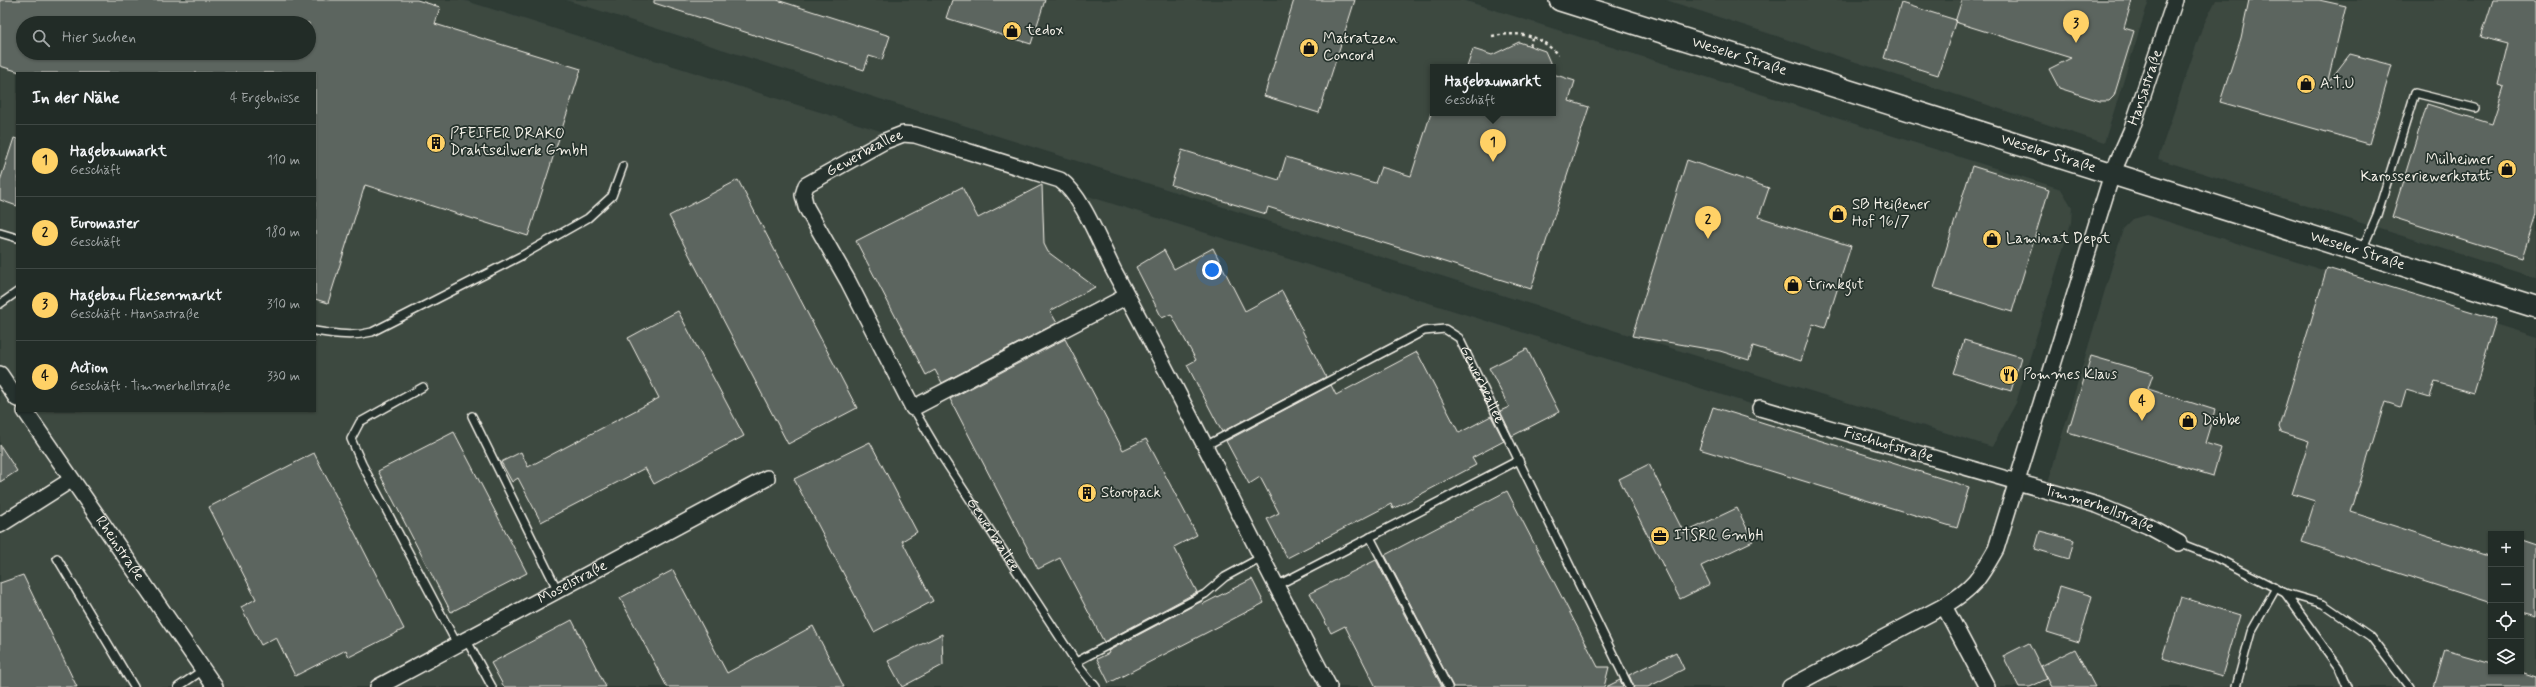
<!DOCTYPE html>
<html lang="de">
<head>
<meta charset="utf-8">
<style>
  :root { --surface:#222c27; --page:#2e3833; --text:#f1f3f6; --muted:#a2a7a7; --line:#3f4844; --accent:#ffd166 }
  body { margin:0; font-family:Mynerve,sans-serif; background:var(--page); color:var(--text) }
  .controls { position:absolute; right:12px; bottom:12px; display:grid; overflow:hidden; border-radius:0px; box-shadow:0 1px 3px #0004 }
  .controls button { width:36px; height:36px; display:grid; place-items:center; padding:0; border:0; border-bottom:1px solid var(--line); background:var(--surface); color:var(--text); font:20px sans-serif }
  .you { position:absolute; left:1212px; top:270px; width:14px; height:14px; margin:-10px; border:3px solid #fff; border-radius:50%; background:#1a73e8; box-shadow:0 0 0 6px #1a73e833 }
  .badge { display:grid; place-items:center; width:26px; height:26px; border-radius:50%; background:var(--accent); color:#111; font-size:13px; font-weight:700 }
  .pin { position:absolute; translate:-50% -33px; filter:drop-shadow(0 1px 2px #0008) }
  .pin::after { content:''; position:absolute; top:21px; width:14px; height:12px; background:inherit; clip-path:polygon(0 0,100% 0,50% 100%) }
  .popup { position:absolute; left:1430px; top:64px; width:126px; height:52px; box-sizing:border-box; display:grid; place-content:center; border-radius:0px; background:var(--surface); filter:drop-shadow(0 1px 3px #0005); font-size:13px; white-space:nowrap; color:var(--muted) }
  .popup b { font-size:15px; color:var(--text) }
  .popup::after { content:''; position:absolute; left:50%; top:100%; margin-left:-8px; border:8px solid transparent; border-top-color:var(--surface) }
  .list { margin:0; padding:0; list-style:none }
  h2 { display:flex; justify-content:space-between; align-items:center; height:52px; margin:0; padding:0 16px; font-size:17px }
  h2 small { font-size:13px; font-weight:400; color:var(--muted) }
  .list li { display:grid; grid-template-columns:26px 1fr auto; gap:12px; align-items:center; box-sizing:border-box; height:72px; padding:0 16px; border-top:1px solid var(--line) }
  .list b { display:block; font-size:15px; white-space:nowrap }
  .list p { margin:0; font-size:13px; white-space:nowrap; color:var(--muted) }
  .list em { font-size:13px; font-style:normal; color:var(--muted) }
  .icon { flex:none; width:22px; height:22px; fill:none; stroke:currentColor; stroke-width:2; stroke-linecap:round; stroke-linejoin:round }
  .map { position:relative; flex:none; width:2536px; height:687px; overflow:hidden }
  .search { position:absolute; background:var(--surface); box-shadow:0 1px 3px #0004; left:16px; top:16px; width:300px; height:44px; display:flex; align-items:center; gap:10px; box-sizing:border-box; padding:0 14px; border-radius:22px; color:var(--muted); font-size:15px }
  .panel { position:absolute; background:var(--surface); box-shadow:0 1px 3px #0004; left:16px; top:72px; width:300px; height:340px; border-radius:0px }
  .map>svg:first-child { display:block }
  .built { fill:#3c4841; fill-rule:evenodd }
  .building { fill:#5c655e; stroke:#f4f1e8; fill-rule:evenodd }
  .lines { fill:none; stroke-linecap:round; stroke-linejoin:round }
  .service-casing { stroke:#f4f1e8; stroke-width:10 }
  .minor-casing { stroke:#f4f1e8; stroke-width:18 }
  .secondary-casing { stroke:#f4f1e8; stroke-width:24 }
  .path { stroke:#f4f1e8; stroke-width:2.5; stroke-dasharray:3 3; stroke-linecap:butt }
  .service { stroke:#26332d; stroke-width:7 }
  .minor { stroke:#26332d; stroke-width:15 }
  .secondary { stroke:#26332d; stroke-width:21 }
  .labels { text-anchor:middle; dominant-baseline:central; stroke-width:3.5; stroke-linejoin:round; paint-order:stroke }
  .poi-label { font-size:15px; fill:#f4f1e8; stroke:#26332d; text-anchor:start }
  .street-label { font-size:15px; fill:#f4f1e8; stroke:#26332d }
</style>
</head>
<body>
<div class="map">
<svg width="2536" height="687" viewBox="0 0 2536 687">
  <rect width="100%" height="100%" fill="#2e3b34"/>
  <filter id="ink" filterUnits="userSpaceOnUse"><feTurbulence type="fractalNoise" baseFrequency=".025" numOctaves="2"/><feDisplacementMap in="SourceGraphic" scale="8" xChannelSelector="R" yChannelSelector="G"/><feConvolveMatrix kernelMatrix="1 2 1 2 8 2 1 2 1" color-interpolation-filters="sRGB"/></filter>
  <g filter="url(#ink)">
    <path class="built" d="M0,0H463L2044,496L2123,229L2133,219L2147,215L2536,337V687H0ZM23,23H309V53H23ZM17,73H315V411H17ZM2491,534H2521V672H2491Z
      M566,0H1463L2061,189L2072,207L2071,223L2016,403L1992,447L1632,336ZM1433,67H1553V113H1433Z
      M1666,0H2149L2104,143Z
      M2216,0H2536V278L2158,159L2202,28Z"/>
    <path class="building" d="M0,0H417L440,7L435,24L581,69L528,236L365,185L328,303L315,299V73H23L0,66ZM23,23H309V53H23Z
      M654,0H777L890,36L882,60L869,56L864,70L654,3Z
      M952,0H1045L1031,44L946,18Z
      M1294,0H1355L1319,113L1264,96Z
      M1962,0H2132L2124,28L2134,31L2114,96L2109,101H2100L2059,88L2049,69L2071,58L1955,22Z
      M2249,0H2319L2346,6L2327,84L2350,54L2392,65L2369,144L2220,102L2241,38Z
      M2493,0H2536V214L2522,258L2392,217L2427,104L2492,124L2504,87L2498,85L2508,44L2481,37Z
      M1901,3L1956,20L1938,75L1884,58Z
      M1519,42L1545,51L1552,67H1467L1473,49L1492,55Z
      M1553,74L1575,81L1569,101L1589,107L1531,289L1268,207L1266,214L1171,185L1182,150L1279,180L1286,157L1375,183L1381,167L1411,176L1431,113H1553Z
      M14,138L17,139V206L0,200V181Z
      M1687,160L1769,188L1759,217L1851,246L1825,328L1813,324L1801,361L1753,346L1749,360L1720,351L1632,336Z
      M1972,166L2049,190L2012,312L1934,288Z
      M738,180L857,408L788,444L669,216Z
      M1042,185L1044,244L1048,252L1095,287L1050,311L1057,323L942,383L935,370L926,375L856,241L962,187L978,218Z
      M1213,248L1245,311L1282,291L1326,377L1222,432L1187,365L1196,360L1171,314L1162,318L1136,267L1164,250L1174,269Z
      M2327,268L2496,319L2474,393L2435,382L2430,397L2406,390L2401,407L2385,402L2351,512L2491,557V603L2302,542L2315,501L2292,494L2309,441L2281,432L2279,427Z
      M678,311L744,436L654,484L645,468L541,522L518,478L512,482L501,462L521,452L528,467L659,398L628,338Z
      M1065,339L1123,450L1146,439L1197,535L1174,547L1197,592L1104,642L1060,558L1038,569L950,399Z
      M1964,340L2021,357L2011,391L1953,373Z
      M1527,349L1559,412L1512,436L1500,411L1509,407L1489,368Z
      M1417,352L1459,433L1491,416L1504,441L1472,458L1476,465L1393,509L1391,504L1287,558L1267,519L1279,513L1260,477L1249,484L1226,441L1331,385L1336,395Z
      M2091,356L2153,374L2148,389L2215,410L2205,443L2221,448L2213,476L2068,432Z
      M1713,407L1969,487L1957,528L1699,449Z
      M454,432L527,573L451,612L378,471Z
      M870,442L917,532L902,541L933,601L874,632L794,479Z
      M0,445L17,471L0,482Z
      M314,453L404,629L349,657L346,650L295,676L276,637L261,645L241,607L256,599L209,507Z
      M1649,464L1684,533L1737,508L1753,541L1701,566L1710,584L1680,599L1619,479Z
      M1507,491L1598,667H1609L1604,687H1453L1385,555Z
      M2040,531L2074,540L2069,559L2035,549Z
      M2521,539L2536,544V616L2521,612Z
      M1376,560L1442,687H1376L1345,626L1331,633L1310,593Z
      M673,570L727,673L813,626L844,687H667L620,598Z
      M23,575L77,687H0V583Z
      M1252,579L1264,603L1109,683L1097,659L1109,653L1108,651L1202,601L1203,604Z
      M2060,586L2092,596L2079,642L2047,632Z
      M2181,597L2240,615L2222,676L2162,658Z
      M572,620L606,687H504L491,663Z
      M942,634L943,665L902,687L888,661Z
      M2029,643L2047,679L2030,687H2019L2003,656Z
      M2075,649L2095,687H2052L2041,666Z
      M2445,650L2491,663V672H2521L2536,677V687H2434Z
      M1676,652L1684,669L1648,687H1634L1629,675Z
      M1620,680L1623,687H1606Z"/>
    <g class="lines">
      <g class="service-casing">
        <g id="service">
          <path d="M0,233L17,238"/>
          <path d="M2362,250L2377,215L2415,93L2475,108"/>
          <path d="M0,304L17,292"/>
          <path d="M315,331C335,334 352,337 372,332L521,256L588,218L612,196L623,166"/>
          <path d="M423,387L360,422L351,439L362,464L457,644"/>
          <path id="s1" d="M913,408L939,452L1076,662L1096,687"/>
          <path d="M472,416L558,591"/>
          <path id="s2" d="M1205,446L1424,331L1445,329L1459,338L1629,687"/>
          <path d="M1370,537L1448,687"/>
          <path d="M2179,543L2215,557L2285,593L2323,604L2371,637L2409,687"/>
          <path d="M57,558L134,687"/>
          <path d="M1276,586L1519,460"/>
          <path d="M2285,593L2339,668L2347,687"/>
          <path d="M466,639L492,687"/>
          <path d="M1076,662L1205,594L1225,577L1260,558"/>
          <path d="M178,687L203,670"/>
          <path d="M2236,687L2251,632L2276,588"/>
        </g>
      </g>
      <g class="minor-casing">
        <g id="minor">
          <path id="s3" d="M1127,296L913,408L848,281L806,207L803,195L806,185L885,141L903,134L915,135L1060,180C1083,196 1101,247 1115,273C1189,410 1256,550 1329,687"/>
          <path d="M0,374L17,399"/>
          <path id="s4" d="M1760,408L2097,505L2148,526L2179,543"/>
          <path id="s5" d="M25,411L215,687"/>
          <path d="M0,525L71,480"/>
          <path d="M1944,606L1987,687"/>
          <path id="s6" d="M378,687L767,478"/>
          <path id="s7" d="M1790,687L1944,606C1974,588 1979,579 1996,549L2112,174L2131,131L2175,0"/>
        </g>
      </g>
      <g class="secondary-casing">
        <g id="secondary">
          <path id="s8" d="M1560,0L2536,307"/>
        </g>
      </g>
      <path class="path" d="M1492,36C1520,32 1538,33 1558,55
        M1530,46L1532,38"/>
      <use href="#service" class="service"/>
      <use href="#minor" class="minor"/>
      <use href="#secondary" class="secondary"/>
    </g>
  </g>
  <defs>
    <g id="shop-disc" transform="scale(1)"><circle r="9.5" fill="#ffd166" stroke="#26332d"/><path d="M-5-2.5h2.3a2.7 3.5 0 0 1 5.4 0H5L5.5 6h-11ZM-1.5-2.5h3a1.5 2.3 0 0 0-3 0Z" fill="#111"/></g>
    <g id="building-disc" transform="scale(1)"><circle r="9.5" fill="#ffd166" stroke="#26332d"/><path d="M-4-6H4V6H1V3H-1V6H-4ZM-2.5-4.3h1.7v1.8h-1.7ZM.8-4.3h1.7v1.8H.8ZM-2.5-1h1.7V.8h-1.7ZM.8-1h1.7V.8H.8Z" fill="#111"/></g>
    <g id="restaurant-disc" transform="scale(1)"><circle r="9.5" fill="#ffd166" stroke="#26332d"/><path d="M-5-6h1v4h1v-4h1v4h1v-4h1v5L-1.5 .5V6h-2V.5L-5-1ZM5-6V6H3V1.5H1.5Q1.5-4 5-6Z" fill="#111"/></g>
    <g id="office-disc" transform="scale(1)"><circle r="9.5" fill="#ffd166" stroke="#26332d"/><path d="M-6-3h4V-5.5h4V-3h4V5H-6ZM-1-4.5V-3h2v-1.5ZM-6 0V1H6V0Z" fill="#111"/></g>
  </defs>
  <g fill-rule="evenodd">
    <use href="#shop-disc" x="1012" y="31"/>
    <use href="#shop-disc" x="1309" y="48"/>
    <use href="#shop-disc" x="2306" y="84"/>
    <use href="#building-disc" x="436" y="143"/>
    <use href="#shop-disc" x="2507" y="169"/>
    <use href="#shop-disc" x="1838" y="214"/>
    <use href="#shop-disc" x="1992" y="239"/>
    <use href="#shop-disc" x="1793" y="285"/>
    <use href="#restaurant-disc" x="2009" y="375"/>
    <use href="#shop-disc" x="2188" y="421"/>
    <use href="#building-disc" x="1087" y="493"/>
    <use href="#office-disc" x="1660" y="536"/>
  </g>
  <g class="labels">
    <g class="poi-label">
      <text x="1026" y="31">tedox</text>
      <text x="1323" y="39">Matratzen<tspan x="1323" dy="17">Concord</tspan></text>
      <text x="2320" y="84">A.T.U</text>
      <text x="450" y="134">PFEIFER DRAKO<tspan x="450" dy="17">Drahtseilwerk GmbH</tspan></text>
      <text x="2493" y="160" text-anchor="end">Mülheimer<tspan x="2493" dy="17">Karosseriewerkstatt</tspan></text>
      <text x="1852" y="205">SB Heißener<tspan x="1852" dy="17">Hof 16/7</tspan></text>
      <text x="2006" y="239">Laminat Depot</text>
      <text x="1807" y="285">trinkgut</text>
      <text x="2023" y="375">Pommes Klaus</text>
      <text x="2202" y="421">Döbbe</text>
      <text x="1101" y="493">Storopack</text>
      <text x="1674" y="536">ITSRR GmbH</text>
    </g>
    <g class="street-label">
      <text stroke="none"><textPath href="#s8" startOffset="188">Weseler Straße</textPath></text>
      <text stroke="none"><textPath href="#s7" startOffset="738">Hansastraße</textPath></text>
      <text stroke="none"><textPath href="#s8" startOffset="512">Weseler Straße</textPath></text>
      <text stroke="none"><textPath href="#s3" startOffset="559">Gewerbeallee</textPath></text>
      <text stroke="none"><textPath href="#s8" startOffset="836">Weseler Straße</textPath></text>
      <text stroke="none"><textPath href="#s2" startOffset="337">Gewerbeallee</textPath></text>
      <text stroke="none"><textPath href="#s4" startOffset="134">Fischhofstraße</textPath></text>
      <text stroke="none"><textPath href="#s4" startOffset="354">Timmerhellstraße</textPath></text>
      <text stroke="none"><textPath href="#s1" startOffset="150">Gewerbeallee</textPath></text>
      <text stroke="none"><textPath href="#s5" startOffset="167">Rheinstraße</textPath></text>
      <text stroke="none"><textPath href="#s6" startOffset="221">Moselstraße</textPath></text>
    </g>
  </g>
</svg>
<div class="controls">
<button>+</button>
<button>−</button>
<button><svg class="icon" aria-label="locate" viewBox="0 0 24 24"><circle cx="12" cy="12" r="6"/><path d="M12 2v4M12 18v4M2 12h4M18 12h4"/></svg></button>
<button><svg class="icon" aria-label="layers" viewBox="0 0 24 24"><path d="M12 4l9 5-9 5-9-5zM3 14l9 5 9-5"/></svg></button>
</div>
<div class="you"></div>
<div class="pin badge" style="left:1493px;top:162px">1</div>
<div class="popup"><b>Hagebaumarkt</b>Geschäft</div>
<div class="pin badge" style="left:1708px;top:239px">2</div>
<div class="pin badge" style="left:2076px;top:43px">3</div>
<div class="pin badge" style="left:2142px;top:421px">4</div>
<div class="search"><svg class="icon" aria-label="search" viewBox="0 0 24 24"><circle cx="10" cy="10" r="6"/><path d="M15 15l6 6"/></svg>Hier suchen</div>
<section class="panel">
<h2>In der Nähe<small>4 Ergebnisse</small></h2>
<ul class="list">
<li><span class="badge">1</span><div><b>Hagebaumarkt</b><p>Geschäft</p></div><em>110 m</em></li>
<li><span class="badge">2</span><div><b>Euromaster</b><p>Geschäft</p></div><em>180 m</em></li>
<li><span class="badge">3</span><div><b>Hagebau Fliesenmarkt</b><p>Geschäft · Hansastraße</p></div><em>310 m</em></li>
<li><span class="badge">4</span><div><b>Action</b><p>Geschäft · Timmerhellstraße</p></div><em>330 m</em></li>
</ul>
</section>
</div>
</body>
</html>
